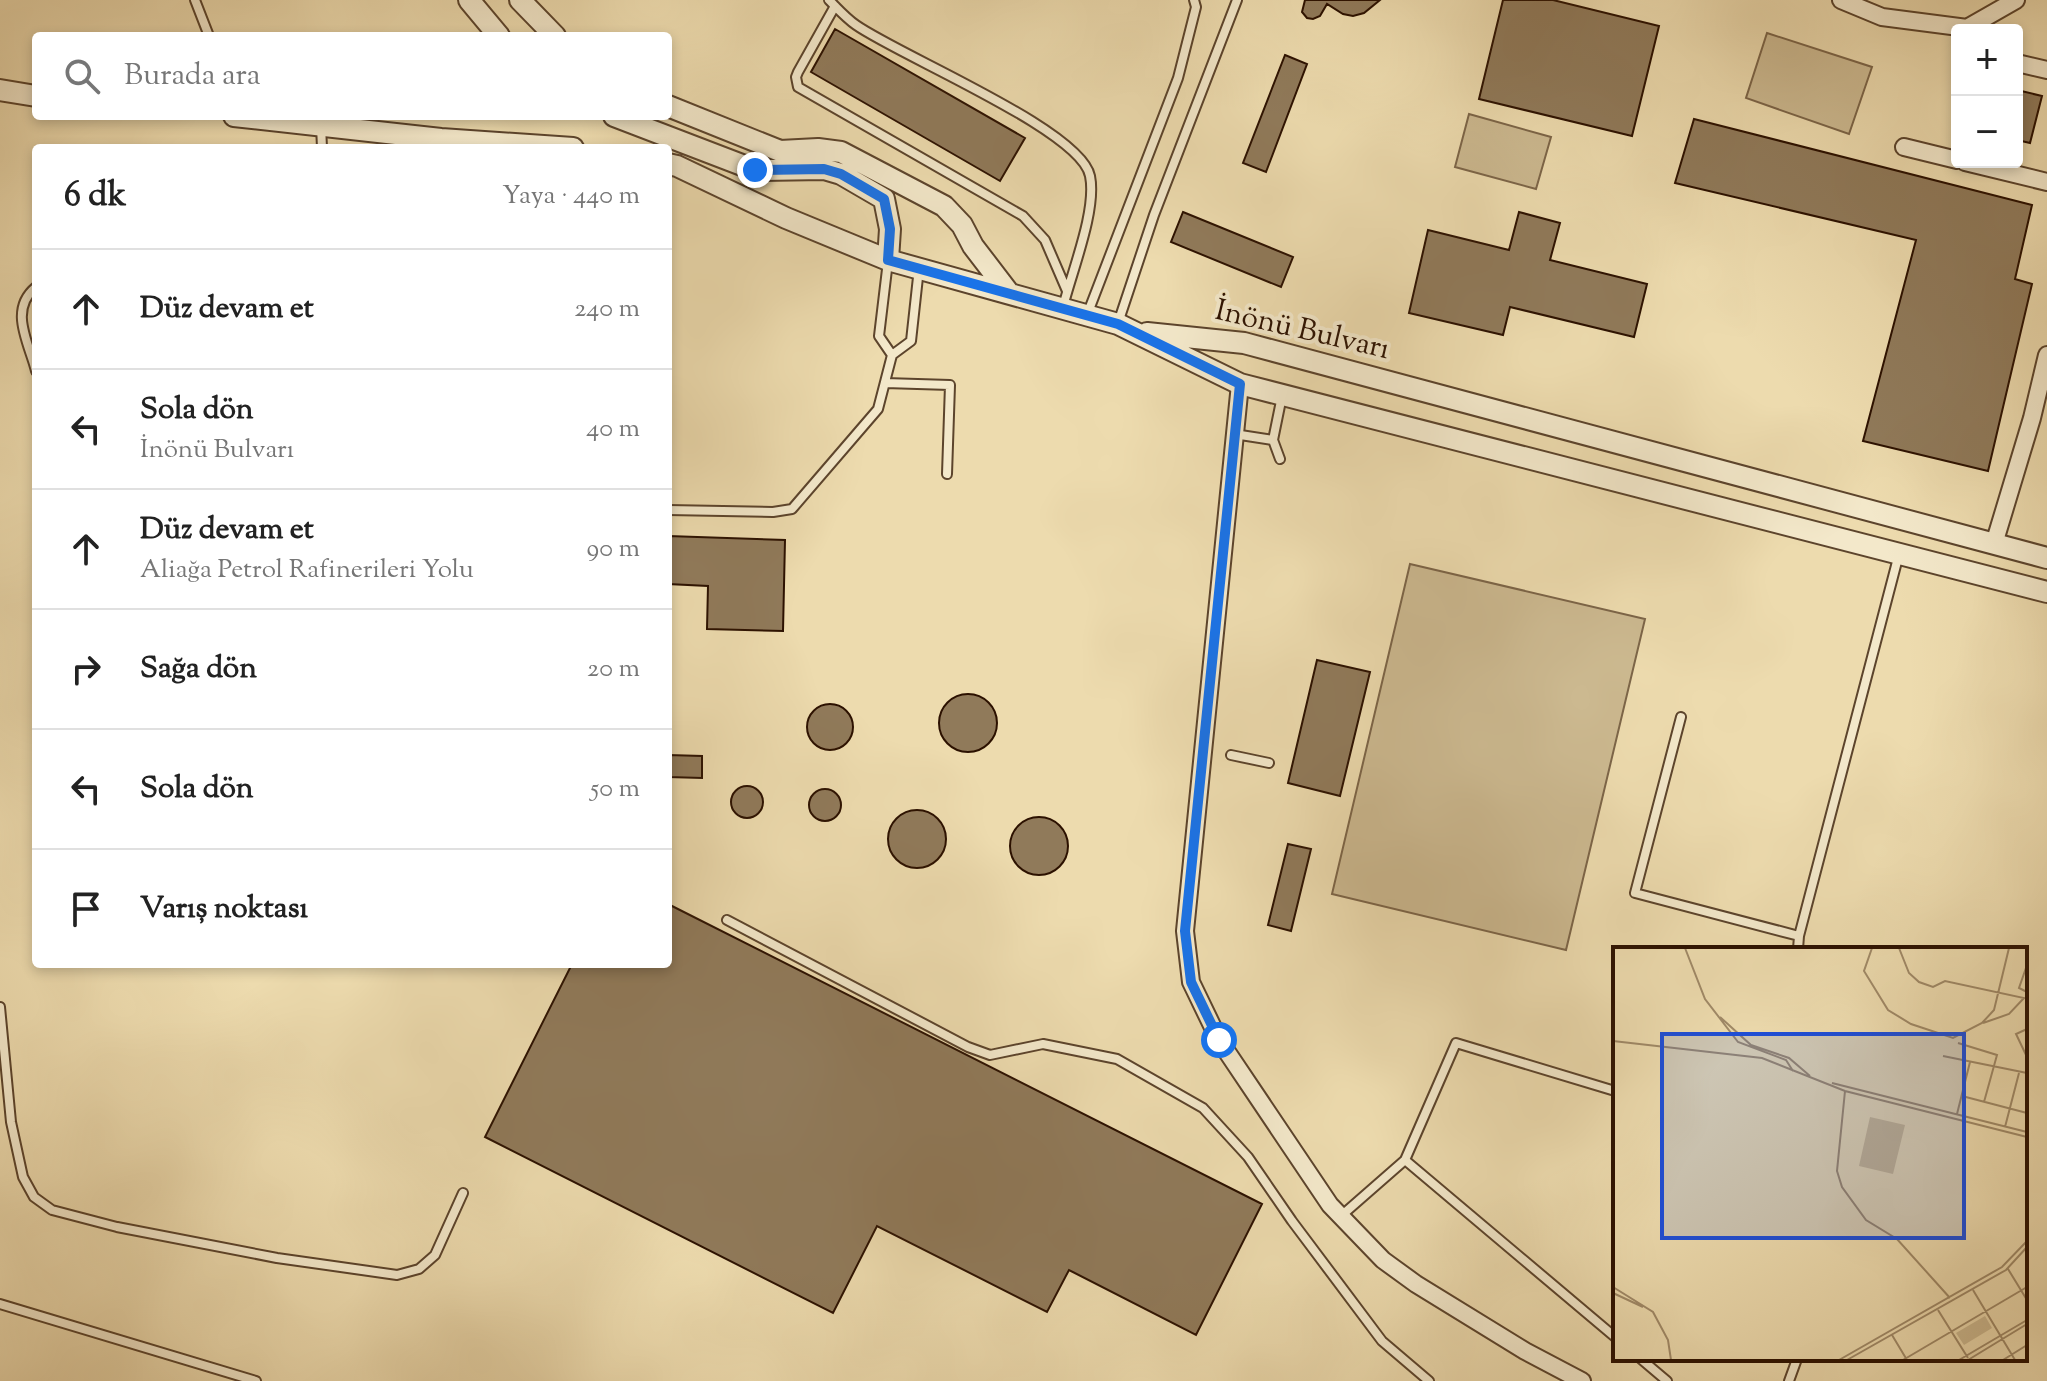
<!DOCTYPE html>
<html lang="tr">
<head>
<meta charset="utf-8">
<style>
  :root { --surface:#fff; --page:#f6f6f6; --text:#222; --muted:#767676; --line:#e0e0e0 }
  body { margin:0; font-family:"Sorts Mill Goudy",serif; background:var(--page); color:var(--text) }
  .controls { position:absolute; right:24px; top:24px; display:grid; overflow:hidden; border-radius:8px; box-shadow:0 4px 12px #0003 }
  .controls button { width:72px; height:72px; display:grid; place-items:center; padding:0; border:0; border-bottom:2px solid var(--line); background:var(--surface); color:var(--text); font:40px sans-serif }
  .stop { position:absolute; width:24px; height:24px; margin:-18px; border:6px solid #1a73e8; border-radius:50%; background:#fff }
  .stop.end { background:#1a73e8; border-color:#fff; box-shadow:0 2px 8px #0008 }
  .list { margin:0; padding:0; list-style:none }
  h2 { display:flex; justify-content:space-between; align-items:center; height:104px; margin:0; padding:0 32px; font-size:34px }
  h2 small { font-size:26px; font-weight:400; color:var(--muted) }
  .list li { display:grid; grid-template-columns:52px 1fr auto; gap:24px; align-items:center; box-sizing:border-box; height:120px; padding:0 32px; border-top:2px solid var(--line) }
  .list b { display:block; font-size:30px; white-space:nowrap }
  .list p { margin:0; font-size:26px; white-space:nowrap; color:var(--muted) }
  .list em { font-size:26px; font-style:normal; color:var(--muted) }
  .icon { flex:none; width:44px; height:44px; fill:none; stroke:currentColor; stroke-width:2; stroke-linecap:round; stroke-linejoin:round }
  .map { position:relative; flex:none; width:2047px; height:1381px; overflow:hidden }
  .search { position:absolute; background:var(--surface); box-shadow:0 4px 12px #0003; left:32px; top:32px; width:640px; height:88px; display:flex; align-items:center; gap:20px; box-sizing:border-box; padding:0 28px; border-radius:8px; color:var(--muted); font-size:30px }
  .panel { position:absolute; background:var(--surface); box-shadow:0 4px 12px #0003; left:32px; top:144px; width:640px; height:824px; border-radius:8px }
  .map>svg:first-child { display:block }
  .green { fill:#ccb990; stroke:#7c6548; stroke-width:2 }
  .building { fill:#907a5a; stroke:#2c1100; stroke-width:2 }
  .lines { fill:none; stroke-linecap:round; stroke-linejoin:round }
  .service-casing { stroke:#5c442c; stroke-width:12 }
  .minor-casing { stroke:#5c442c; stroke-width:20 }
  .tertiary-casing { stroke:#5c442c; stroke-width:24 }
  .service { stroke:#f3e8ca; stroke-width:8 }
  .minor { stroke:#f3e8ca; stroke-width:16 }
  .tertiary { stroke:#f3e8ca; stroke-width:20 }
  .route { stroke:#1a73e8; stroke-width:10 }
  .labels { text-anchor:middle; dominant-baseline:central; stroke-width:8; stroke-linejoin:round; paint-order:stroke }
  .street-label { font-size:30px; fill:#2c1100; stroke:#f3e8ca }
  .inset-road { fill:none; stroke:#a08a68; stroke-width:2 }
  .view { fill:#1d4ed8; fill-opacity:0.15; stroke:#1d4ed8; stroke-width:4 }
  .inset-edge { fill:none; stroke:#2c1100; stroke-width:4 }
</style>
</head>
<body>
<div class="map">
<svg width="2047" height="1381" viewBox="0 0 2047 1381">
  <rect width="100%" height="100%" fill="#eddbae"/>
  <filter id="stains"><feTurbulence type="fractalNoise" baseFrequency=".0025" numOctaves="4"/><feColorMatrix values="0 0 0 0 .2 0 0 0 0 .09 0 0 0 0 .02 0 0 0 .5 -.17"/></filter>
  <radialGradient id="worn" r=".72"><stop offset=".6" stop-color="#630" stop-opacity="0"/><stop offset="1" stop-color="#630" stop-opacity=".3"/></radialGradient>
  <path class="green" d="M1767,33L1872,67L1849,134L1746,98Z
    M1469,114L1551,137L1536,189L1455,167Z
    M1410,564L1645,619L1566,950L1332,894Z"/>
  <path class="building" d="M1305,0H1380L1364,13L1353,16L1343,14L1327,4L1320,16L1313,19L1307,18L1302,12Z
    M1503,0H1553L1659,26L1632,136L1479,99Z
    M835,29L1025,138L1000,181L811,72Z
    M1285,55L1307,64L1266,172L1243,163Z
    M2017,90L2042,96L2030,143L2017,140Z
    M1694,119L2032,205L2015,279L2032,284L1988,471L1863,441L1916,240L1675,183Z
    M1183,212L1293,257L1281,287L1171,242Z
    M1519,212L1560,223L1550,260L1647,284L1634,337L1510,307L1503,335L1409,313L1428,230L1509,250Z
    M668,536L785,540L783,631L707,629L708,586L668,584Z
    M1317,660L1370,672L1340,796L1288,783Z
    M939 723a29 29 0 1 1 58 0a29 29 0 1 1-58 0Z
    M807 727a23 23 0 1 1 46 0a23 23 0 1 1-46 0Z
    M668,755L702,756V778L668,777Z
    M731 802a16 16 0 1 1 32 0a16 16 0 1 1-32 0Z
    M809 805a16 16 0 1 1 32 0a16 16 0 1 1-32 0Z
    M888 839a29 29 0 1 1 58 0a29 29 0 1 1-58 0Z
    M1010 846a29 29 0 1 1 58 0a29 29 0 1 1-58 0Z
    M1288,844L1311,849L1291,931L1268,925Z
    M668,904L1262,1204L1196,1335L1069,1270L1047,1312L877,1226L833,1313L485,1137L572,964H668Z"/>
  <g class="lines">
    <g class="service-casing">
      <path id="service" d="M195,0L209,36
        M829,0C838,9 846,18 856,25C900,56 1081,130 1090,176C1097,210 1072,271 1063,307
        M835,6L798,72L796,77L798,87L1023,216L1045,240L1067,291
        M321,125L322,148
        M888,261L879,336L892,355
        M36,287C8,310 29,343 36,371
        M1087,315L1178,78L1196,7L1194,0
        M1118,323L1154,215L1237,0
        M885,383L950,385L947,474
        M1234,434L1273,440
        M1280,459L1273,440L1282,396
        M668,510L773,512L792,509L878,409L892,355L911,341L919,268
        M1681,717L1635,893L1799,936
        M1231,755L1269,763
        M727,920L968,1047L990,1055L1043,1044L1117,1059L1203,1108L1248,1157L1292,1221L1382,1341L1429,1381
        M1798,949L1799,936L1899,554
        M0,1007L11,1122L23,1177L34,1197L52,1210L117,1227L277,1258L397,1275L419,1269L435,1255L463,1193
        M1405,1160L1615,1337
        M1341,1216L1405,1160L1456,1043L1615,1091
        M0,1304L256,1381
        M1641,1359L1667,1381
        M1789,1381L1797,1359"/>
    </g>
    <g class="minor-casing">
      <path id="minor" d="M1841,0L1882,17L1967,28L2016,0
        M2017,63L2047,70
        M1904,147L1957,160
        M1965,162L2047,182
        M1240,384L1185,931L1191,982L1219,1040L1330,1205L1383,1260L1416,1284L1525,1351L1582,1381
        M1994,544L2032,418L2047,355"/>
    </g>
    <g class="tertiary-casing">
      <path id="tertiary" d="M469,0L499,36
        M520,0L555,36
        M0,90L36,96
        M668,106L780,151L818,149L841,152L944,206L962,225L973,246L1009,293
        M234,116L441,139L573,148
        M614,116L755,170L824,169L841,174L884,199L890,229L888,260
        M668,164L677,166L786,218L888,260L1118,324L1240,384L2047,592
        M1147,333L1244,343L2047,558"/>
    </g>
    <use href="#service" class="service"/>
    <use href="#minor" class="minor"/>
    <use href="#tertiary" class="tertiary"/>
  </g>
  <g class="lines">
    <path class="route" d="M755,170L824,169L841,174L884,199L890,229L888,260L1118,324L1240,384L1185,931L1191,982L1219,1040"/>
  </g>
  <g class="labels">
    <g class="street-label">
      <text transform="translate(1302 331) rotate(13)">İnönü Bulvarı</text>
    </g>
  </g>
  <g transform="translate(1613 947)">
    <rect width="414" height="414" fill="#eddbae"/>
    <path d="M257,170L292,178L280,227L246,219ZM372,369L379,381L351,398L343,386Z" fill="#ccb990"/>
    <path class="inset-road" d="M72,1L92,52L125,95L173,113L180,124M259,1L251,24L275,63L298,77L340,91L369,76L381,63L396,1M286,1L296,26L306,35L320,40L332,34L411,51L396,67L370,76M414,18L406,41L414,45M107,70L138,98L176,111L197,129M414,82L403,87L414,110M0,94L149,111L232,144L414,190M345,96L384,108L371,155M330,109L414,126M219,136L414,185M232,144L224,224L229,240L253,273L284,292L337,351M349,149L414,166M344,167L357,115M392,180L406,126M395,322L414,353M0,340L40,365L55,393L58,413M360,343L402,413M0,346L30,360M325,363L355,411M279,388L294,413M226,413L389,320L414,294M234,413L393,323L414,300M290,413L414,340M346,413L414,373M355,413L414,377M390,413L414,398"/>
    <path class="view" d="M49,87H351V291H49Z"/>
    <rect width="414" height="414" class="inset-edge"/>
  </g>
  <rect width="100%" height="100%" filter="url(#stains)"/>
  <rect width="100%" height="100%" fill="url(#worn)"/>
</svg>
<div class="controls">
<button>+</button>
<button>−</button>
</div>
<div class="stop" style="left:1219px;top:1040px"></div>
<div class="stop end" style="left:755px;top:170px"></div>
<div class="search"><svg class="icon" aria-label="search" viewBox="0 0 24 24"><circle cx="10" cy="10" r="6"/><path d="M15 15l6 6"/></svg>Burada ara</div>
<section class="panel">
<h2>6 dk<small>Yaya · 440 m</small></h2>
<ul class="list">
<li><svg class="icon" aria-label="ahead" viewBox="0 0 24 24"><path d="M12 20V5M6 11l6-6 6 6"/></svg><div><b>Düz devam et</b></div><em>240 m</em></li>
<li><svg class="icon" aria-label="left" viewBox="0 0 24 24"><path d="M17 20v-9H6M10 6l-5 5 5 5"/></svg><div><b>Sola dön</b><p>İnönü Bulvarı</p></div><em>40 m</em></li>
<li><svg class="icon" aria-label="ahead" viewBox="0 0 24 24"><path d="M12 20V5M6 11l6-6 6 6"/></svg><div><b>Düz devam et</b><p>Aliağa Petrol Rafinerileri Yolu</p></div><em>90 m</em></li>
<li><svg class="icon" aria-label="right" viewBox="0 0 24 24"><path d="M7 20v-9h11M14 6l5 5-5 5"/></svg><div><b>Sağa dön</b></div><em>20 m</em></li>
<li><svg class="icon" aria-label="left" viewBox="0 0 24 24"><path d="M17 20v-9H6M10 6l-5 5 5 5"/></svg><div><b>Sola dön</b></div><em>50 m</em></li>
<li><svg class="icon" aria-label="arrive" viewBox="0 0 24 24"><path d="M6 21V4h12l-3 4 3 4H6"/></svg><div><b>Varış noktası</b></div></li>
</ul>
</section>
</div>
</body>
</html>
